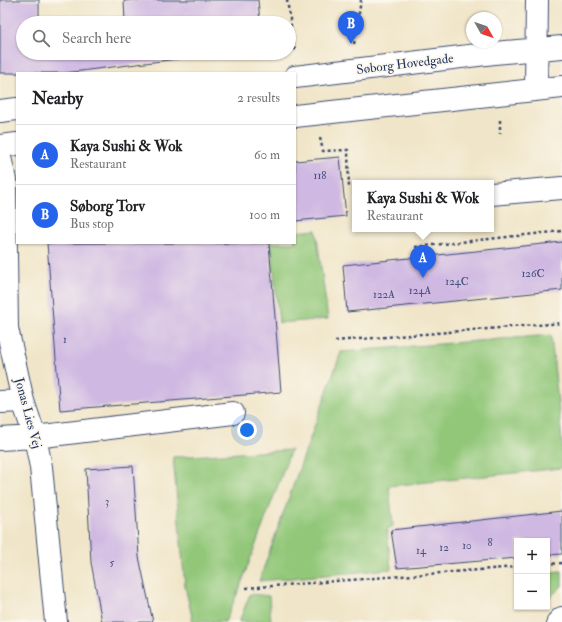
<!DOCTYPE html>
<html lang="en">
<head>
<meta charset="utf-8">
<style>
  :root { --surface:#fff; --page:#f2f2f2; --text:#202124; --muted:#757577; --line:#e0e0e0; --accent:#2563eb }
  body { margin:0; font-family:"IM FELL Double Pica",serif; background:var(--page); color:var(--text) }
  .controls { position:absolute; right:12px; bottom:12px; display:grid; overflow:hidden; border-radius:0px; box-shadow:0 1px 3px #0004 }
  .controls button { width:36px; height:36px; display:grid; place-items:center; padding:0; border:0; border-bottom:1px solid var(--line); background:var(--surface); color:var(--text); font:20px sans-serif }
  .compass { position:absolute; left:466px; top:12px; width:36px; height:36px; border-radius:50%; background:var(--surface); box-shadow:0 1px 3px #0004; rotate:130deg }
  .you { position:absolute; left:247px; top:430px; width:14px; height:14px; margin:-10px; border:3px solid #fff; border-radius:50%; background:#1a73e8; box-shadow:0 0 0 6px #1a73e833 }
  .badge { display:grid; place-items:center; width:26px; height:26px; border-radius:50%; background:var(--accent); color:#fff; font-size:13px; font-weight:700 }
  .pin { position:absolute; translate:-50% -33px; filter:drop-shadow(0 1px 2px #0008) }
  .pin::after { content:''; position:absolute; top:21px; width:14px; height:12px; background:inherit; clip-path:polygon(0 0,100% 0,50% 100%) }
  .popup { position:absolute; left:352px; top:180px; width:142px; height:52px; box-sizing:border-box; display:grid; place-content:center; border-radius:0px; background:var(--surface); filter:drop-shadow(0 1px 3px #0005); font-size:13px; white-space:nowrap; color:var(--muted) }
  .popup b { font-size:15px; color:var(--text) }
  .popup::after { content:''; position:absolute; left:50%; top:100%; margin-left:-8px; border:8px solid transparent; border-top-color:var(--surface) }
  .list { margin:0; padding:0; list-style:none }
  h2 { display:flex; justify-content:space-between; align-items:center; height:52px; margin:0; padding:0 16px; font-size:17px }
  h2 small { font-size:13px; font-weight:400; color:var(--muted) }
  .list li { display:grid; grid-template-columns:26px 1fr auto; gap:12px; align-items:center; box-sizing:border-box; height:60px; padding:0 16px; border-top:1px solid var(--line) }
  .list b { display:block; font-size:15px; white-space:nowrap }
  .list p { margin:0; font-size:13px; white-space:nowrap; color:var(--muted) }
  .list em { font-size:13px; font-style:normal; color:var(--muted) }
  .icon { flex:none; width:22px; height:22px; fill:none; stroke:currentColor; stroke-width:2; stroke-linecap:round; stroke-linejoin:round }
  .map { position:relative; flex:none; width:562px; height:622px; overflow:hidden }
  .search { position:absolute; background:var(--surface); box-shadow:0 1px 3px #0004; left:16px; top:16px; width:280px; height:44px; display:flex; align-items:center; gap:10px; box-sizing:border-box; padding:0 14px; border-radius:22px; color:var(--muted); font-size:15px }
  .panel { position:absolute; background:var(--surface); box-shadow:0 1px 3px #0004; left:16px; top:72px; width:280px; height:172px; border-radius:0px }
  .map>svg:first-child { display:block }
  .green { fill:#92c779; stroke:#567b6c }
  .building { fill:#cfb8e2 }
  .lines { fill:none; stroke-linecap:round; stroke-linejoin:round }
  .minor-casing { stroke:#3b4a6e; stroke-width:24 }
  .path { stroke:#3b4a6e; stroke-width:2.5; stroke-dasharray:3 3; stroke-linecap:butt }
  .minor { stroke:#fff; stroke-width:22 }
  .labels { text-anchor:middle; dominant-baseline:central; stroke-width:3.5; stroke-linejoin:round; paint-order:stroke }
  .number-label { font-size:11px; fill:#48517f }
  .street-label { font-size:13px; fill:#1b2f5e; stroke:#fbf7ec }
</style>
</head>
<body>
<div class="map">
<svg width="562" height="622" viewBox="0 0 562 622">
  <rect width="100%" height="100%" fill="#fbf7ec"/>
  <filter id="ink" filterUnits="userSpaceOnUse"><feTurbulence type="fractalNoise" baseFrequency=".025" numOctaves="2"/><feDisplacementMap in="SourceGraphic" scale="8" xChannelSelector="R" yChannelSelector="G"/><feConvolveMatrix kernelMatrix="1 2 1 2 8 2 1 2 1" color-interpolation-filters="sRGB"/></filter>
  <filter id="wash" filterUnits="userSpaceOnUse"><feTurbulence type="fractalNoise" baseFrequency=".012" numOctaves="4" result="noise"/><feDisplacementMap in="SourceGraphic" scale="16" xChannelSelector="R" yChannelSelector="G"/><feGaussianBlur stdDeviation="0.9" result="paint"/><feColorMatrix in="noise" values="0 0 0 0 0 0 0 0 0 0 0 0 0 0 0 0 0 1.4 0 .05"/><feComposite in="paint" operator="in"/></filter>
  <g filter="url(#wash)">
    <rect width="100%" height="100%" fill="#f0e5c8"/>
    <path class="green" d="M316,230L328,319L279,323L271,243H295V232Z
      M551,335L562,441V468L389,486L393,526L387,529L391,569L259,581L341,352Z
      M291,450L240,587L225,622H193L185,586L173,457Z
      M562,571V586L547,600V572Z
      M250,594L269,596L271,622H239Z"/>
    <g id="blocks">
      <path class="building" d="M0,0H39V23H23V53H226L64,73H0Z
        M135,0H258L260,23H109L125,22L124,1Z
        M340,157L346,216L295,221V161Z
        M562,242V290L347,312L343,265Z
        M47,243H269L281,392L60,410Z
        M133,466L139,557L153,622H102L91,562L86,469Z
        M562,511V554L547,555V541H517V558L397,568L391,530Z"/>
    </g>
  </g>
  <g filter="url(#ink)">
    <use href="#blocks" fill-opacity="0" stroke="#3b4a6e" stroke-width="1"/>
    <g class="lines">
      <g class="minor-casing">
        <path id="minor" d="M295,77L494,53L562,47
          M536,90L537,0
          M0,111L17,109
          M295,116L562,87
          M0,146L17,144
          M0,157L5,180L7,328L23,401L35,437L41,467L56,622
          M491,194L562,188
          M0,402L23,401
          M0,439L35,437L233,413
          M558,622L562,618"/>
      </g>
      <path class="path" d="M287,0L295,51
        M354,44L361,0
        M500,120V134
        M320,138L323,151L348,150L349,189
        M415,247L562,231
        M335,341L562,323
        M547,564L562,563
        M246,588L517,567"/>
      <use href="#minor" class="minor"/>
    </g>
  </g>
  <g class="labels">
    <g class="number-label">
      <text x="320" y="175">118</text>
      <text x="533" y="273">126C</text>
      <text x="457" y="281">124C</text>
      <text x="420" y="290">124A</text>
      <text x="384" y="294">122A</text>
      <text x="65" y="339">1</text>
      <text x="107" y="501">3</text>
      <text x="490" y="542">8</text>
      <text x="467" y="545">10</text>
      <text x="444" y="547">12</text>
      <text x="421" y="550">14</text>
      <text x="112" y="562">5</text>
    </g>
    <g class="street-label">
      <text transform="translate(405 64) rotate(-7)">Søborg Hovedgade</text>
      <text transform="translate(28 413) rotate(75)">Jonas Lies Vej</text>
    </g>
  </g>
</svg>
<div class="controls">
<button>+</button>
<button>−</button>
</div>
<svg class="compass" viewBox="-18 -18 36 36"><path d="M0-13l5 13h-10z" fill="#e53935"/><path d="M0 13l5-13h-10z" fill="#757577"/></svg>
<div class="you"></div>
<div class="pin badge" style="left:423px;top:278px">A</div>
<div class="popup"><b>Kaya Sushi &amp; Wok</b>Restaurant</div>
<div class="pin badge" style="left:351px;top:44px">B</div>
<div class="search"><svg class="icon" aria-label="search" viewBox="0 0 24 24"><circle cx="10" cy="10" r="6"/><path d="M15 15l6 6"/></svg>Search here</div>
<section class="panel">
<h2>Nearby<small>2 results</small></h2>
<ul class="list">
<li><span class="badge">A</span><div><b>Kaya Sushi &amp; Wok</b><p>Restaurant</p></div><em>60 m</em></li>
<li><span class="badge">B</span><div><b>Søborg Torv</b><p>Bus stop</p></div><em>100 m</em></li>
</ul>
</section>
</div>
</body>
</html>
